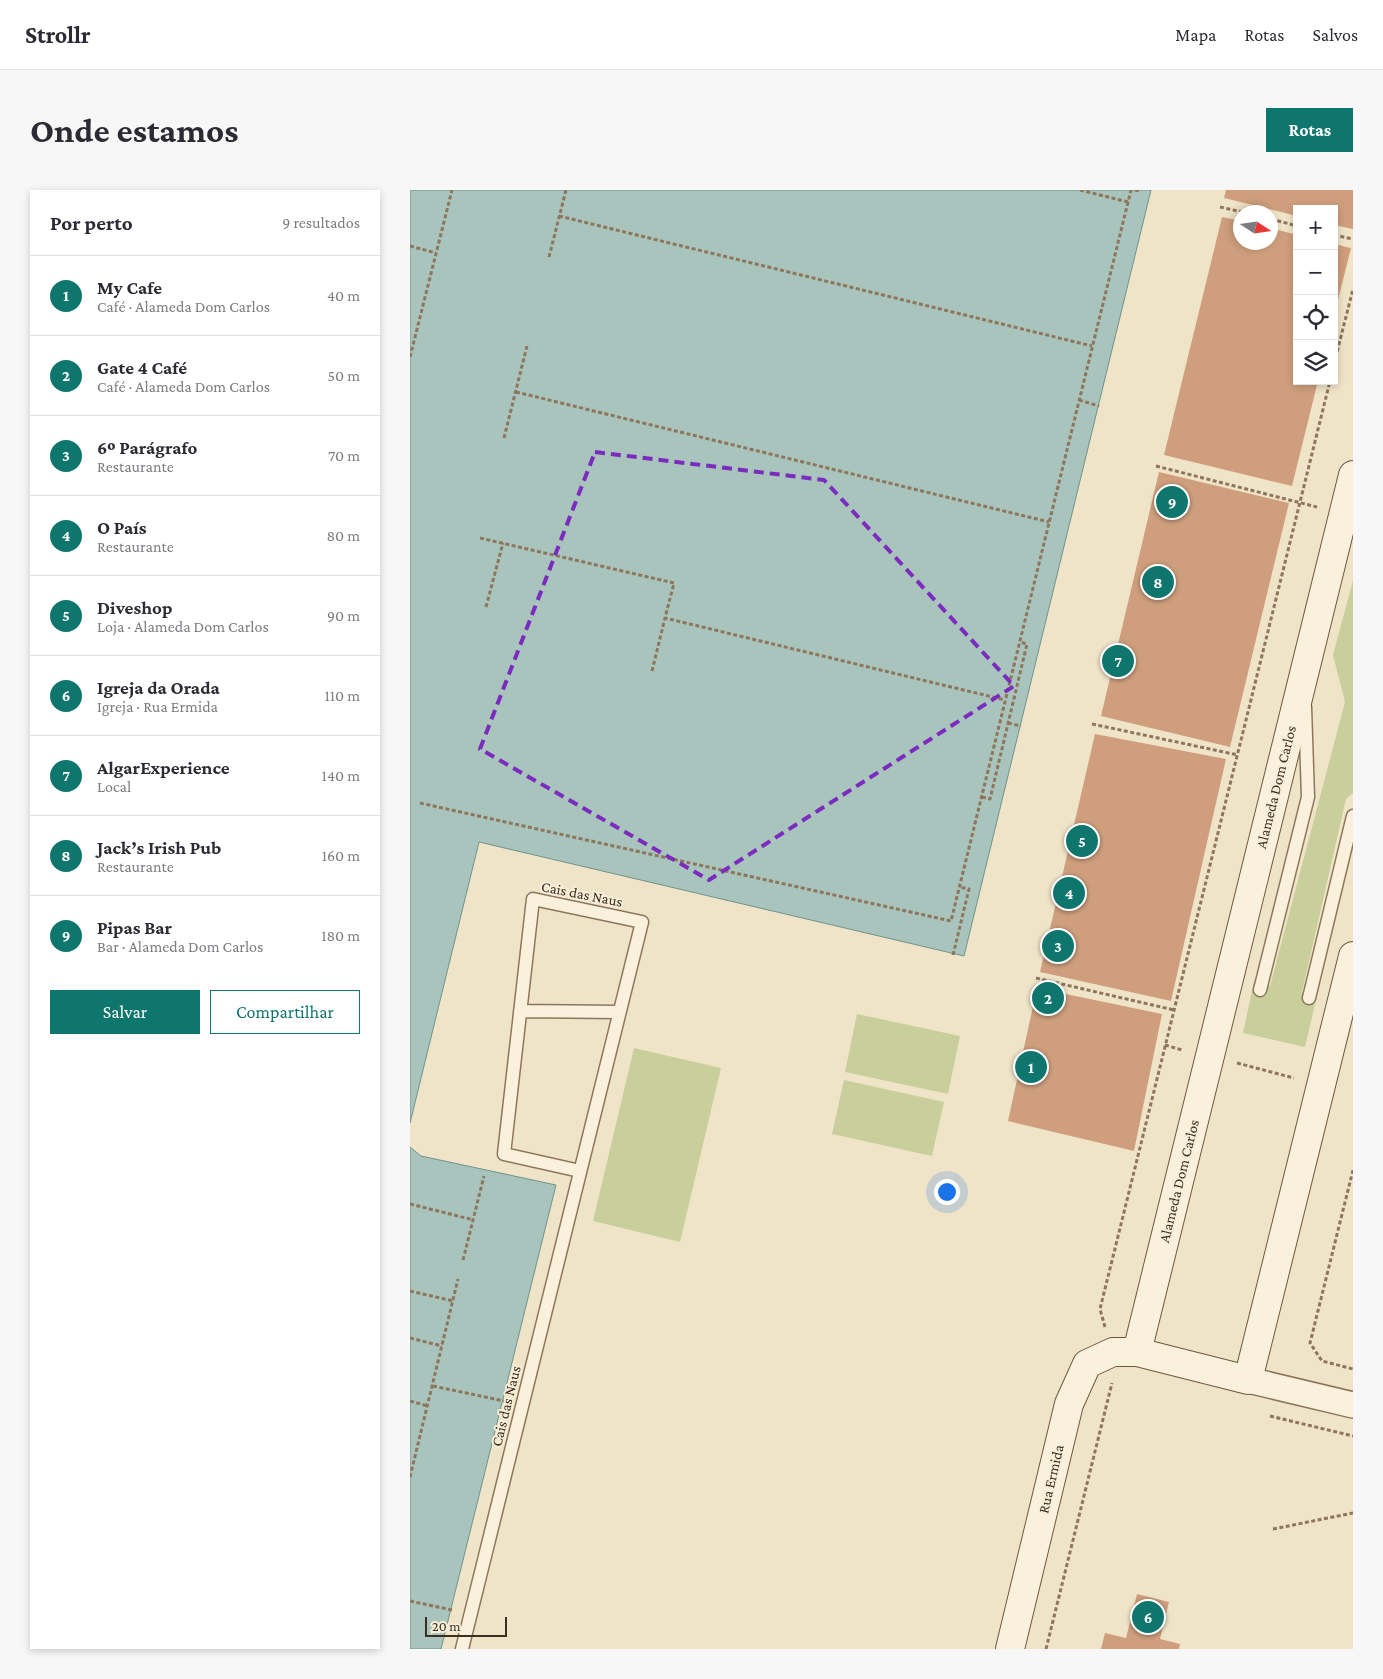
<!DOCTYPE html>
<html lang="pt">
<head>
<meta charset="utf-8">
<style>
  :root { --surface:#fff; --page:#f7f7f7; --text:#2b2b33; --muted:#7c7c81; --line:#e1e1e2; --accent:#0f766e }
  body { margin:0; font-family:"Crimson Pro",serif; background:var(--page); color:var(--text) }
  .controls { position:absolute; right:15px; top:15px; display:grid; overflow:hidden; border-radius:0px; box-shadow:0 2px 8px #0003 }
  .controls button { width:45px; height:45px; display:grid; place-items:center; padding:0; border:0; border-bottom:1px solid var(--line); background:var(--surface); color:var(--text); font:25px sans-serif }
  .compass { position:absolute; left:823px; top:15px; width:45px; height:45px; border-radius:50%; background:var(--surface); box-shadow:0 2px 8px #0003; rotate:102deg }
  .scale { position:absolute; left:15px; bottom:12px; width:82px; box-sizing:border-box; padding-left:5px; border:2px solid #3d2e20; border-top:0; font-size:14px; line-height:18px; white-space:nowrap; color:#3d2e20; -webkit-text-stroke:4px #f7eed8; paint-order:stroke }
  .you { position:absolute; left:536px; top:1001px; width:18px; height:18px; margin:-12px; border:4px solid #fff; border-radius:50%; background:#1a73e8; box-shadow:0 0 0 8px #1a73e833 }
  .badge { display:grid; place-items:center; width:32px; height:32px; border-radius:50%; background:var(--accent); color:#fff; font-size:16px; font-weight:700 }
  .pin { position:absolute; translate:-50% -50%; border:2px solid #fff; box-shadow:0 1px 5px #0006 }
  .list { margin:0; padding:0; list-style:none }
  h2 { display:flex; justify-content:space-between; align-items:center; height:65px; margin:0; padding:0 20px; font-size:21px }
  h2 small { font-size:16px; font-weight:400; color:var(--muted) }
  .list li { display:grid; grid-template-columns:32px 1fr auto; gap:15px; align-items:center; box-sizing:border-box; height:80px; padding:0 20px; border-top:1px solid var(--line) }
  .list b { display:block; font-size:19px; white-space:nowrap }
  .list p { margin:0; font-size:16px; white-space:nowrap; color:var(--muted) }
  .list em { font-size:16px; font-style:normal; color:var(--muted) }
  .actions { display:flex; gap:10px; padding:15px 20px }
  .actions a { flex:1; padding:11px 0; border:1px solid var(--accent); border-radius:0px; text-align:center; font-size:18px; color:var(--accent) }
  .actions .main { background:var(--accent); color:#fff }
  .icon { flex:none; width:28px; height:28px; fill:none; stroke:currentColor; stroke-width:2; stroke-linecap:round; stroke-linejoin:round }
  .map { position:relative; flex:none; width:943px; height:1459px; overflow:hidden; border-radius:0px }
  header { display:flex; align-items:center; gap:30px; box-sizing:border-box; height:70px; padding:0 25px; background:var(--surface); border-bottom:1px solid var(--line) }
  header strong { font-size:24px }
  nav { display:flex; gap:28px; margin-inline-start:auto; font-size:18px }
  .intro { display:flex; align-items:center; justify-content:space-between; box-sizing:border-box; height:120px; padding:0 30px }
  h1 { margin:0; font-size:35px }
  .button { padding:12px 22px; border-radius:0px; background:var(--accent); color:#fff; font-size:18px; font-weight:700 }
  main { display:flex; gap:30px; padding:0 30px }
  aside { flex:1; background:var(--surface); border-radius:0px; box-shadow:0 2px 8px #0003 }
  .map>svg:first-child { display:block }
  .green { fill:#c9cf9b }
  .water { fill:#a9c4bc; stroke:#6f938a }
  .building { fill:#cf9f7d }
  .lines { fill:none; stroke-linecap:round; stroke-linejoin:round }
  .lane-casing { stroke:#8d765c; stroke-width:15 }
  .street-casing { stroke:#8d765c; stroke-width:28 }
  .secondary-casing { stroke:#6f573f; stroke-width:30 }
  .path { stroke:#8d765c; stroke-width:3; stroke-dasharray:4 2.5; stroke-linecap:butt }
  .lane { stroke:#faf1dc; stroke-width:12 }
  .street { stroke:#faf1dc; stroke-width:25 }
  .secondary { stroke:#faf1dc; stroke-width:28 }
  .marked { fill:none; stroke:#7b2cbf; stroke-width:4; stroke-dasharray:10 6; stroke-linejoin:round }
  .labels { text-anchor:middle; dominant-baseline:central; stroke-width:4; stroke-linejoin:round; paint-order:stroke }
  .street-label { font-size:15px; fill:#3d2e20; stroke:#f7eed8 }
</style>
</head>
<body>
<header>
<strong>Strollr</strong>
<nav><a>Mapa</a><a>Rotas</a><a>Salvos</a></nav>
</header>
<div class="intro"><h1>Onde estamos</h1><a class="button">Rotas</a></div>
<main>
<aside>
<h2>Por perto<small>9 resultados</small></h2>
<ul class="list">
<li><span class="badge">1</span><div><b>My Cafe</b><p>Café · Alameda Dom Carlos</p></div><em>40 m</em></li>
<li><span class="badge">2</span><div><b>Gate 4 Café</b><p>Café · Alameda Dom Carlos</p></div><em>50 m</em></li>
<li><span class="badge">3</span><div><b>6º Parágrafo</b><p>Restaurante</p></div><em>70 m</em></li>
<li><span class="badge">4</span><div><b>O País</b><p>Restaurante</p></div><em>80 m</em></li>
<li><span class="badge">5</span><div><b>Diveshop</b><p>Loja · Alameda Dom Carlos</p></div><em>90 m</em></li>
<li><span class="badge">6</span><div><b>Igreja da Orada</b><p>Igreja · Rua Ermida</p></div><em>110 m</em></li>
<li><span class="badge">7</span><div><b>AlgarExperience</b><p>Local</p></div><em>140 m</em></li>
<li><span class="badge">8</span><div><b>Jack’s Irish Pub</b><p>Restaurante</p></div><em>160 m</em></li>
<li><span class="badge">9</span><div><b>Pipas Bar</b><p>Bar · Alameda Dom Carlos</p></div><em>180 m</em></li>
</ul>
<div class="actions"><a class="main">Salvar</a><a>Compartilhar</a></div>
</aside>
<div class="map">
<svg width="943" height="1459" viewBox="0 0 943 1459">
  <rect width="100%" height="100%" fill="#f0e4c8"/>
  <path class="green" d="M943,390V603L936,609L892,802L907,806L895,857L833,843L844,791L860,796L935,512L923,465Z
    M447,824L550,846L538,904L435,882Z
    M224,858L311,878L270,1052L183,1031Z
    M434,890L534,912L522,966L422,944Z"/>
  <path class="water" d="M0,0H741L554,766L69,652L0,933Z
    M0,957L11,966L146,995L31,1459H0Z"/>
  <path class="building" d="M816,0H943V39L924,35V19H887V26L814,8Z
    M812,27L831,31V52H861V38L887,45V191H908L882,296L754,265Z
    M924,54L941,58L925,122H924Z
    M749,282L879,313L820,557L691,526Z
    M685,544L816,569L761,811L630,782Z
    M627,798L752,824L724,961L598,931Z
    M727,1404L759,1412L750,1449L770,1454L769,1459H691L695,1443L716,1448Z"/>
  <g class="lines">
    <g class="lane-casing">
      <path id="lane" d="M850,800L898,607L895,517
        M899,808L943,626
        M110,821L209,822
        M52,1459C112,1217 171,975 232,732L123,709L94,964L170,981"/>
    </g>
    <g class="street-casing">
      <path id="street" d="M838,1190L943,1215"/>
    </g>
    <g class="secondary-casing">
      <path id="secondary" d="M727,1162L943,285
        M600,1459L659,1214L677,1174L703,1162H727L838,1190L943,766"/>
    </g>
    <path class="path" d="M670,0L718,12
      M725,0L730,1V0
      M810,17L832,22
      M149,26L682,156
      M861,29L887,36
      M924,45L943,49
      M0,56L26,63
      M139,67L156,0
      M0,167L42,0
      M924,174L943,99
      M106,202L639,332
      M669,210L689,216
      M94,248L117,156
      M746,276L907,317
      M70,348L264,393L255,428L595,510
      M76,417L93,353
      M242,481L255,428
      M598,533L611,536
      M682,534L828,565
      M572,607L580,609L617,454L610,452
      M10,613L541,731L721,0
      M543,765L559,699L549,697
      M626,788L764,820
      M755,855L772,860
      M827,873L884,888
      M943,980L900,1153L912,1171L943,1179
      M0,1014L64,1030
      M53,1070L74,986
      M0,1101L43,1111
      M695,1137L690,1119L920,191
      M0,1148L32,1156
      M23,1196L94,1211
      M0,1211L18,1216
      M860,1226L943,1246
      M0,1287L48,1089
      M863,1339L943,1323
      M0,1411L42,1420
      M636,1459L702,1193"/>
    <use href="#lane" class="lane"/>
    <use href="#street" class="street"/>
    <use href="#secondary" class="secondary"/>
  </g>
  <path class="marked" d="M185,262L414,290L604,496L299,690L70,559Z"/>
  <g class="labels">
    <g class="street-label">
      <text transform="translate(866 597) rotate(-76)">Alameda Dom Carlos</text>
      <text transform="translate(172 704) rotate(11)">Cais das Naus</text>
      <text transform="translate(769 991) rotate(-76)">Alameda Dom Carlos</text>
      <text transform="translate(96 1216) rotate(-76)">Cais das Naus</text>
      <text transform="translate(641 1289) rotate(-77)">Rua Ermida</text>
    </g>
  </g>
</svg>
<div class="controls">
<button>+</button>
<button>−</button>
<button><svg class="icon" aria-label="locate" viewBox="0 0 24 24"><circle cx="12" cy="12" r="6"/><path d="M12 2v4M12 18v4M2 12h4M18 12h4"/></svg></button>
<button><svg class="icon" aria-label="layers" viewBox="0 0 24 24"><path d="M12 4l9 5-9 5-9-5zM3 14l9 5 9-5"/></svg></button>
</div>
<svg class="compass" viewBox="-18 -18 36 36"><path d="M0-13l5 13h-10z" fill="#e53935"/><path d="M0 13l5-13h-10z" fill="#7c7c81"/></svg>
<div class="scale">20 m</div>
<div class="you"></div>
<div class="pin badge" style="left:621px;top:877px">1</div>
<div class="pin badge" style="left:638px;top:808px">2</div>
<div class="pin badge" style="left:648px;top:756px">3</div>
<div class="pin badge" style="left:659px;top:703px">4</div>
<div class="pin badge" style="left:672px;top:651px">5</div>
<div class="pin badge" style="left:738px;top:1427px">6</div>
<div class="pin badge" style="left:708px;top:471px">7</div>
<div class="pin badge" style="left:748px;top:392px">8</div>
<div class="pin badge" style="left:762px;top:312px">9</div>
</div>
</main>
</body>
</html>
